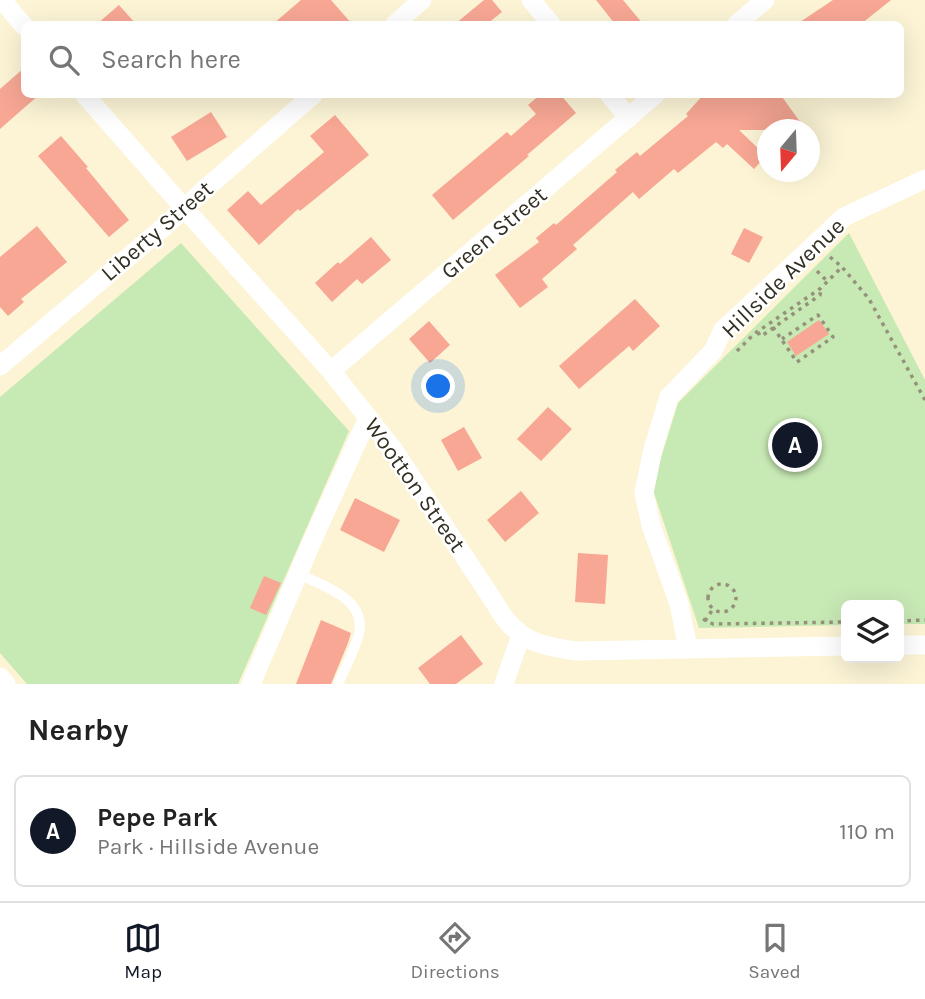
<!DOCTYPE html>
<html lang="en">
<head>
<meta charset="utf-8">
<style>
  :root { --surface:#fff; --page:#f2f2f2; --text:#222; --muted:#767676; --line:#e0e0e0; --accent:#111827 }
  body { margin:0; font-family:Karla,sans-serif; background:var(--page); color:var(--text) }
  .controls { position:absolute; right:21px; bottom:21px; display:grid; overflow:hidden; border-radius:10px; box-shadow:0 7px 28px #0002 }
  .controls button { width:63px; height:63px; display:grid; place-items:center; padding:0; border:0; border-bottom:2px solid var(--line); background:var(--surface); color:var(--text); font:35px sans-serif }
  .compass { position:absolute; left:757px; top:119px; width:63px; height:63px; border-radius:50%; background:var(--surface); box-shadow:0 7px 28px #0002; rotate:199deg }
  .you { position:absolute; left:439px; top:387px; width:24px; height:24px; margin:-18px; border:5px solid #fff; border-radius:50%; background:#1a73e8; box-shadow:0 0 0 10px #1a73e833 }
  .badge { display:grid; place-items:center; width:46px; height:46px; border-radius:50%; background:var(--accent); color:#fff; font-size:23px; font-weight:700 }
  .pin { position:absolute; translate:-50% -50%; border:4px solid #fff; box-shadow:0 2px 7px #0006 }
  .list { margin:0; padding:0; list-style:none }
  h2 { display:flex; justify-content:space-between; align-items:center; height:91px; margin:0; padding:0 28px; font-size:30px }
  h2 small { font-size:23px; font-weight:400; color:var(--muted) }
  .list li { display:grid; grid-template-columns:46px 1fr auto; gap:21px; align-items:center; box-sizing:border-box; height:112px; margin:0 14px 14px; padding:0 14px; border:2px solid var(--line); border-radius:10px }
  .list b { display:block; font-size:26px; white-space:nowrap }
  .list p { margin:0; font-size:23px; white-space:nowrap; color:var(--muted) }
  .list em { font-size:23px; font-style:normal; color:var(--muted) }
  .icon { flex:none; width:38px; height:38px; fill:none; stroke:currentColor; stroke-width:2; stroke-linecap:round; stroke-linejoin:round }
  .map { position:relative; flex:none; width:925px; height:684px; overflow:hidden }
  .search { position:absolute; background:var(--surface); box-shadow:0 7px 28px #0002; left:21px; right:21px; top:21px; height:77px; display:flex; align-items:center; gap:18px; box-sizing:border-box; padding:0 24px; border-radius:10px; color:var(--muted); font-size:26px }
  .sheet { height:217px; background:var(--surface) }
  nav { display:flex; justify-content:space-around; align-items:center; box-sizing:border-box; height:98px; border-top:2px solid var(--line); background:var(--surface); font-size:19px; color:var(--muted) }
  nav a { display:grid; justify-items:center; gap:4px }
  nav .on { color:var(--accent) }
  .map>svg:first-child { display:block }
  .green { fill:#c7e9b4 }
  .building { fill:#f7a794 }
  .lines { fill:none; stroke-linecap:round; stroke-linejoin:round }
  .path { stroke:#96917b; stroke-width:3.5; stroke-dasharray:3.5 5; stroke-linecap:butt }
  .service { stroke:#fff; stroke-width:10 }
  .minor { stroke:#fff; stroke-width:19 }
  .labels { text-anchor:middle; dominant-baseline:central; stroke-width:5; stroke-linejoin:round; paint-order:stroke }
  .street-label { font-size:23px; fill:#322f23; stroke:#fff }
</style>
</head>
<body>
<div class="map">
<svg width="925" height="684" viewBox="0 0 925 684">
  <rect width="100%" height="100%" fill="#fcf4d5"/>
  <path class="green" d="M849,233L925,380V624H899V605H846V625L699,628L652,487L678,403Z
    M181,243L349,431L238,684H27L0,653V397Z"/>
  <path class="building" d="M301,0H331L352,24H273Z
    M484,0H492L502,12L487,24H455Z
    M596,0H623L643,24H615Z
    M833,0H891L861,24H797Z
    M119,5L136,24H97Z
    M24,68V94H40L0,129V89Z
    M541,94H560L576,113L527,155L529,156L453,220L432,195L507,132L511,136L536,114L528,105Z
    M704,94H780L806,130H739L766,156L754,169L727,144L723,148L716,142L678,173L674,169L639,199L633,192L573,245L577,249L542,279L548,287L520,308L495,275L539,242L536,238L554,223L556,225L617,172L615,170L637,152L640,156L688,116L686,114Z
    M211,112L227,137L187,161L171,137Z
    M335,115L369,155L300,211L298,209L259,245L227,210L248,191L261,205L324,152L310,136Z
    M61,136L88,167L86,168L129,220L109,237L38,156Z
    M37,226L67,262L21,299L24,302L8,316L0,307V257Z
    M744,228L763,237L749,263L731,254Z
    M371,237L391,260L362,284L357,279L332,302L315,283L338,262L340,264Z
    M635,299L660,326L633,351L629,346L579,389L559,366Z
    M819,320L829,334L796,356L787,342Z
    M429,321L450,345L430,363L409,339Z
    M548,407L572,429L541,461L517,439Z
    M464,427L482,458L458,471L441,440Z
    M521,491L539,513L505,542L487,520Z
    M355,498L400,520L384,552L340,530Z
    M578,553L608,555L605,604L575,602Z
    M264,576L281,583L266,615L250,608Z
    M321,620L351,633L348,643L331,684H296Z
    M461,635L483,664L456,684H430L418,668Z"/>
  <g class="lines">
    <path class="path" d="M830,257L842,267
      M817,271L828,282
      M773,327L797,362L833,337L818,315L782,339
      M758,332L760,336L763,335L820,295L821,288
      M737,351L754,334L821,288L842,267L869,299L925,400
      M708 598a14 14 0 1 1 28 0a14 14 0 1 1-28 0Z
      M703,619L713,624L846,622
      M705,621L713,609
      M899,621L925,620"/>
    <path class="service" d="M298,574C323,586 366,598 359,633C356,648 344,670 338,684"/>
    <path class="minor" d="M2,0L24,26
      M531,0L551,24
      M395,24L422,0
      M737,24L765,0
      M84,94L184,208L331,371L393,449L495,603C515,640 537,646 577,651L846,646
      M609,94L629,118
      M0,366L164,227L204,190L314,94
      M331,371L656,94
      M899,645H925
      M688,648L679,604L651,525L644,493L653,449L669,397L713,351L723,330L844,217L925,179
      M0,677L6,684
      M251,684L317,530L368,418
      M504,684L521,635"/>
  </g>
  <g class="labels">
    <g class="street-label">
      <text transform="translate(157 231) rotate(-41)">Liberty Street</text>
      <text transform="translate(494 233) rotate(-40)">Green Street</text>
      <text transform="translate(783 278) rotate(-44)">Hillside Avenue</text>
      <text transform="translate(415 485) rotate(55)">Wootton Street</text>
    </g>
  </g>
</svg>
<div class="controls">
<button><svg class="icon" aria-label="layers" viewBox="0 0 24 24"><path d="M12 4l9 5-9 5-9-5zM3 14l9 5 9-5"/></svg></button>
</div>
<svg class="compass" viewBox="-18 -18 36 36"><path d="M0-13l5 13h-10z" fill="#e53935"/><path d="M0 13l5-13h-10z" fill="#767676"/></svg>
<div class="you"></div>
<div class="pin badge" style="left:795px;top:445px">A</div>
<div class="search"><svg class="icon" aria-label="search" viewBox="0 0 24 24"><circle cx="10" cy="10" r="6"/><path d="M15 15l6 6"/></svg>Search here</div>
</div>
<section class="sheet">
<h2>Nearby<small></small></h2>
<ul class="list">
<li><span class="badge">A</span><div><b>Pepe Park</b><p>Park · Hillside Avenue</p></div><em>110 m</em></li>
</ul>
</section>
<nav>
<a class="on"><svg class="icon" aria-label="map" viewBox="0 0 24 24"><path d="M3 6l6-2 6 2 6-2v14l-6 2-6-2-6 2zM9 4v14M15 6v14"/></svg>Map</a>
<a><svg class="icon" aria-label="directions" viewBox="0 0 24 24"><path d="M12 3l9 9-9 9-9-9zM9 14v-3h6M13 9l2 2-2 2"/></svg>Directions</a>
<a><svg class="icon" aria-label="saved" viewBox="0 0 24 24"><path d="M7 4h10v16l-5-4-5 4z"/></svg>Saved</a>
</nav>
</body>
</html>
